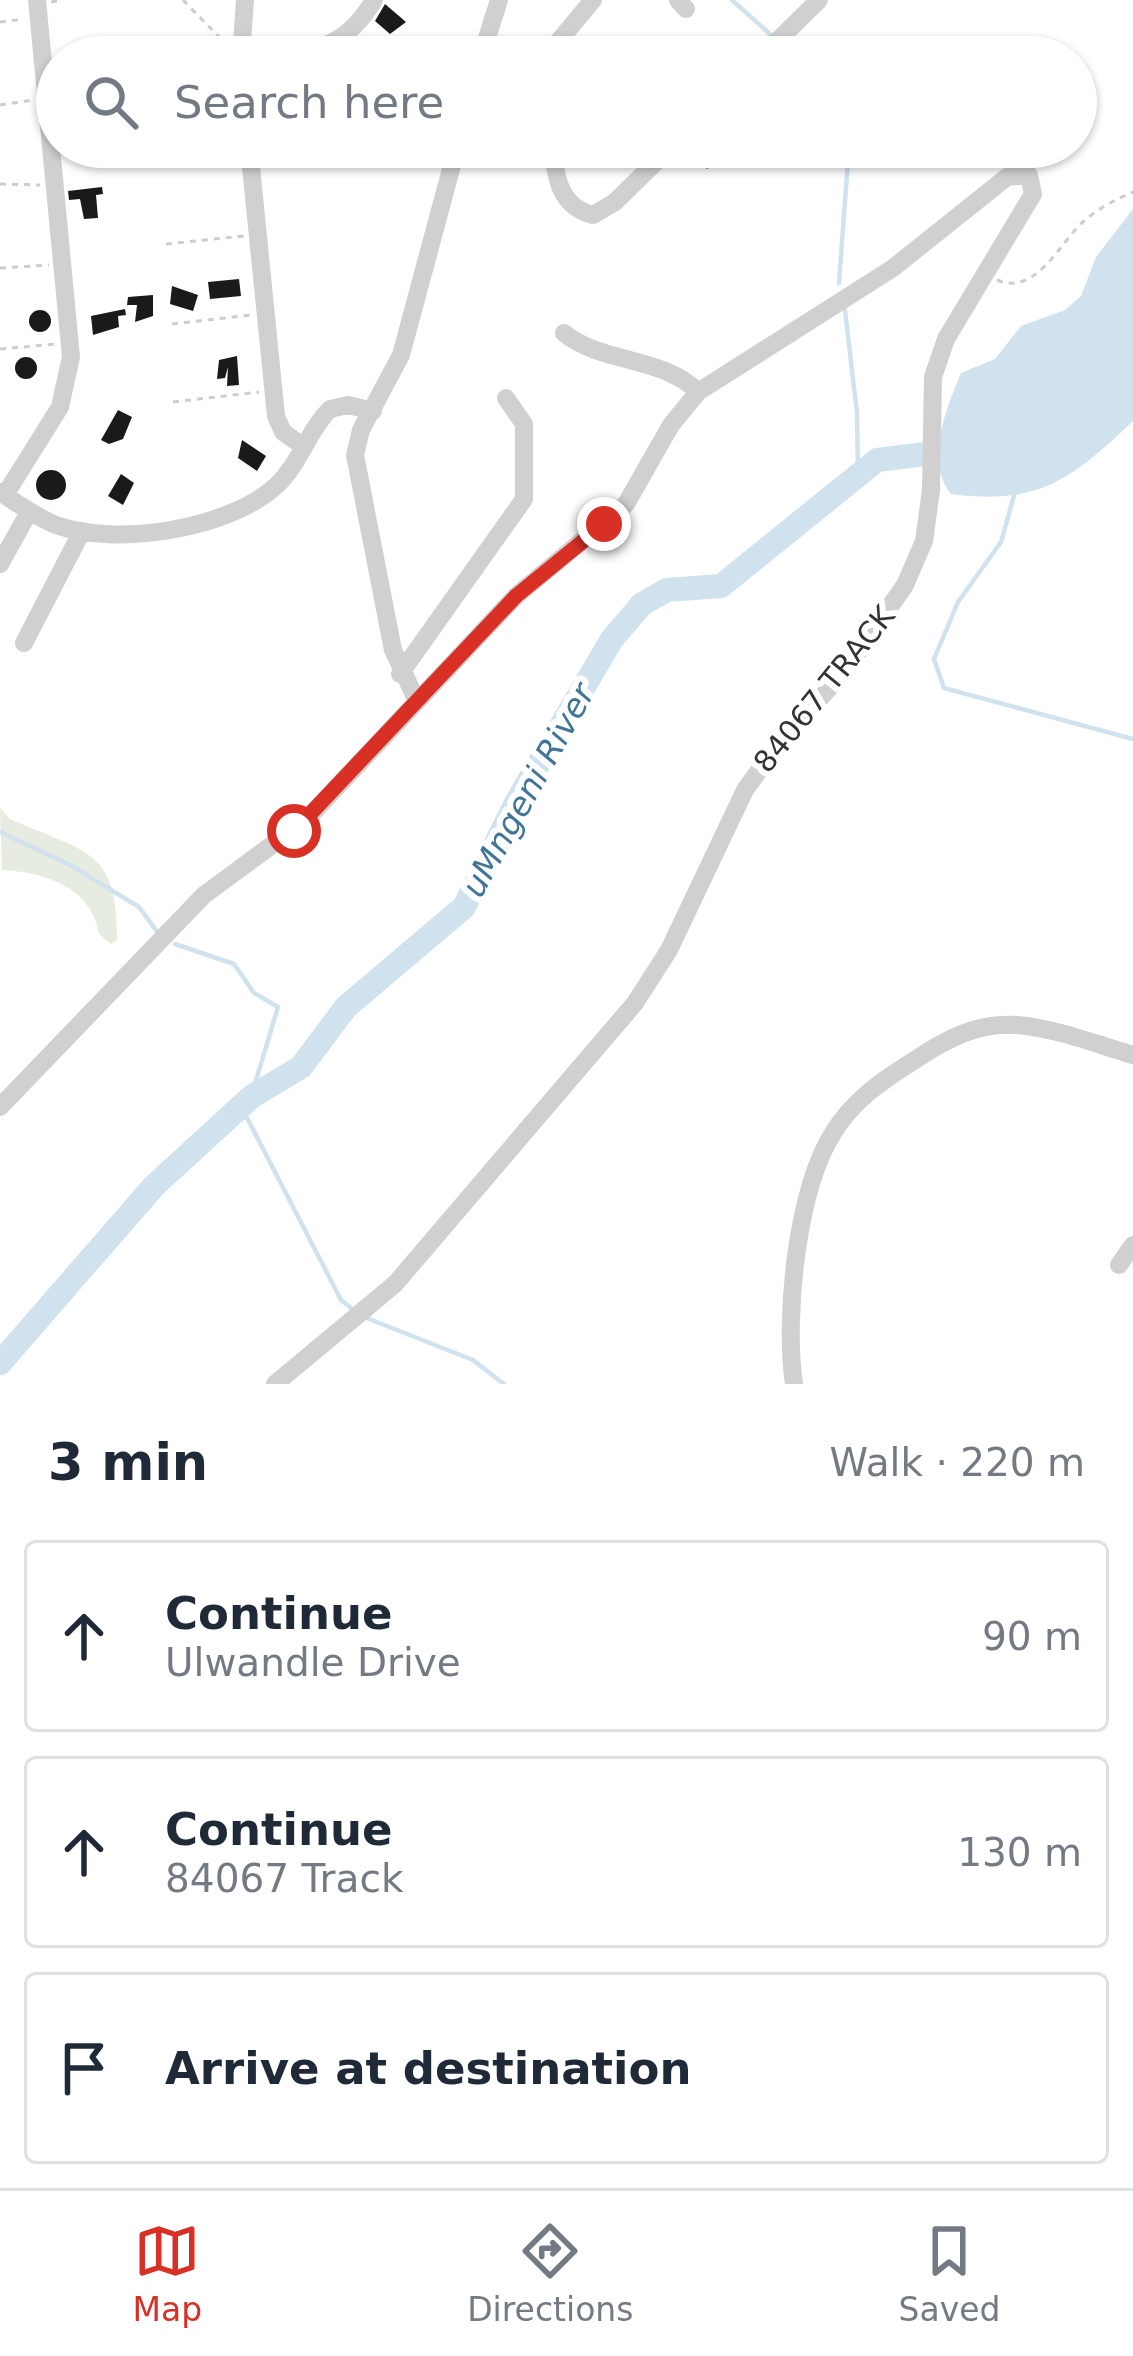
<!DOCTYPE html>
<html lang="en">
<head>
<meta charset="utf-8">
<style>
  :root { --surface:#fff; --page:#f6f6f7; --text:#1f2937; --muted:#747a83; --line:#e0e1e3; --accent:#d93025 }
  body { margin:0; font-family:"DejaVu Sans",sans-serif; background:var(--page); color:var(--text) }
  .stop { position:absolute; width:36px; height:36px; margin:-27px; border:9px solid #d93025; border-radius:50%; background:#fff }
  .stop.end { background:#d93025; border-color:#fff; box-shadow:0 3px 12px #0008 }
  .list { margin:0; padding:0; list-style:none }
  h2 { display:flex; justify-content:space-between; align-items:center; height:156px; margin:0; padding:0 48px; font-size:51px }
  h2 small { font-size:39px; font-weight:400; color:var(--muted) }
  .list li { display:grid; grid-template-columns:78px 1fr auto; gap:36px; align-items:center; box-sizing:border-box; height:192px; margin:0 24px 24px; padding:0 24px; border:3px solid var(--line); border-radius:12px }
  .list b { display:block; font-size:45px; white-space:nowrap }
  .list p { margin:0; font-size:39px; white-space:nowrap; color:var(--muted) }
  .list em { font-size:39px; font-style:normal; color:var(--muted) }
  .icon { flex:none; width:66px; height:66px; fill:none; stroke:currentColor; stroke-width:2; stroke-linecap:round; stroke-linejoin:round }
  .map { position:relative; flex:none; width:1133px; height:1384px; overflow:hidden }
  .search { position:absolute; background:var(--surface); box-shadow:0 3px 9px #0004; left:36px; right:36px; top:36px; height:132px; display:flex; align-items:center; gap:30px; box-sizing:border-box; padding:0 42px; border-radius:66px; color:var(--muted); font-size:45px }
  .sheet { height:804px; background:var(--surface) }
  nav { display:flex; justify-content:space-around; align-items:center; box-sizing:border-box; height:168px; border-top:3px solid var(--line); background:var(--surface); font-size:33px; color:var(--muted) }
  nav a { display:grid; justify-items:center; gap:6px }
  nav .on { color:var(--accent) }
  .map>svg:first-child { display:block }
  .green { fill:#e6ecdf }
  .water { fill:#cfe2ee }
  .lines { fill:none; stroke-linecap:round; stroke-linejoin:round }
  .stream { stroke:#cfe2ee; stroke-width:4.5 }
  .river { stroke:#cfe2ee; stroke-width:24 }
  .building { fill:#1a1a1a }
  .path { stroke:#cdcdcd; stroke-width:3; stroke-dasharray:6 6; stroke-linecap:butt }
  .minor { stroke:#d0d0d0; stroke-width:18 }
  .route { stroke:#d93025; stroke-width:15 }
  .labels { text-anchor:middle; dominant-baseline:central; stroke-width:12; stroke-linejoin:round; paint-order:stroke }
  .street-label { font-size:30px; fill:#333; stroke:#fff }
  .water-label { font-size:33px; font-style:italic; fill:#3f7597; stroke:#fff }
</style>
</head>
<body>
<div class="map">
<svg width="1133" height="1384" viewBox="0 0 1133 1384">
  <rect width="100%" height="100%" fill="#fff"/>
  <path class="green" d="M0,808L10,819C85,853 118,847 117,940L111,944L99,934C92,887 44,872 2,870Z"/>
  <path class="water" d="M1133,209V421C1072,479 1038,506 951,494C924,461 947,407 961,373L995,359L1021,326L1065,310L1081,296L1096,257Z"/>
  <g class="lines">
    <path class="stream" d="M732,0L771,35
      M787,44L817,57
      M839,283L849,147
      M845,310L857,413L858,479
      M1015,492L1001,542L958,602L934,659L944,688L1133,739
      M0,832L70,865L139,907L158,933
      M175,944L234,964L254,993L278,1007L251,1097
      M241,1106L341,1300L355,1311
      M364,1317L473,1360L504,1384"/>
    <path class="river" d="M0,1363L154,1186L251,1097L301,1067L346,1007L464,907L517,801L612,639L642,604L667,590L721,586L877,460L950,451"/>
  </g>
  <path class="building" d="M385,4L406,22L390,34L375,21Z
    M697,147L711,155L705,160L714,156L718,161L707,169L702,160L694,167L687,158Z
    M102,187L103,194L96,195L98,218L84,219L80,199L69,200L68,191Z
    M239,279L241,296L210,299L208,282Z
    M172,286L198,295L193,311L170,304Z
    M153,295V316L135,322L137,305H127L128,297Z
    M125,309L126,315L118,316L119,327L93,335L91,316Z
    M29 321a11 11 0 1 1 22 0a11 11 0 1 1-22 0Z
    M237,356L239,385L227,386L228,367L225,378L217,379L219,360Z
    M15 368a11 11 0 1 1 22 0a11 11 0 1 1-22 0Z
    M118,410L132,417L123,439L109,444L101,440Z
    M242,440L266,456L257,471L238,458Z
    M36 485a15 15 0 1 1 30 0a15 15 0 1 1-30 0Z
    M121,474L134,483L123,505L108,496Z"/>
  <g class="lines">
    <path class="path" d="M183,0L228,46
      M51,2L63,0
      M0,22L24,19
      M0,105L33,100
      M157,166L236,157
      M0,184L40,185
      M166,244L244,236
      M0,268L49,265
      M997,280C1036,297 1060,242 1084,221C1099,208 1116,199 1133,192
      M172,324L251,315
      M0,349L57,344
      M173,402L259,392"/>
    <path class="minor" d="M678,0L686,9
      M241,57L245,0
      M248,57C306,50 341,56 374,0
      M481,57L499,0
      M554,57L558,42L593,0
      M761,57L819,0
      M249,147L276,416L283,432L304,447
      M553,147C555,177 560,207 593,215L615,202L671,147
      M564,333C602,364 663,356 698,392
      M0,492C18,504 36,517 56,525C117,547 230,529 277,485C300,463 308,431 330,409L348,405L373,411
      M5,495L60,407L71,357L37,0
      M0,564L29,512
      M24,643L82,531
      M400,674L524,499V424L506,398
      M416,699L393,650L355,455L361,430L401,355L457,147
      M0,1107L204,895L306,820L516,596L626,504L671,425L698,392L893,268L1007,177L1029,175L1033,194L946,339L933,377L931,490L924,541L905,585L845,671L779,743L745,790L669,950L635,1003L395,1284L275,1384
      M1119,1265L1133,1245
      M794,1384C784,1317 797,1190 833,1133C853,1100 883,1080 915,1060C946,1039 978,1022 1017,1025C1055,1028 1096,1044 1133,1055"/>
  </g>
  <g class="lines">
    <path class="route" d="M294,831L516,596L604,524"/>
  </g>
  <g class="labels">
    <g class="street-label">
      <text transform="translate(824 689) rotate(-51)">84067 TRACK</text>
    </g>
    <g class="water-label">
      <text transform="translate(528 790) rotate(-61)">uMngeni River</text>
    </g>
  </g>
</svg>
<div class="stop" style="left:294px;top:831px"></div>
<div class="stop end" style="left:604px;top:524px"></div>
<div class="search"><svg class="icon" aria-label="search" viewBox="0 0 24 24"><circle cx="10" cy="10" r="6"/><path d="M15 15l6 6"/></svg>Search here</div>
</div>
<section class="sheet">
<h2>3 min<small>Walk · 220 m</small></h2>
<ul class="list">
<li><svg class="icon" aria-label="ahead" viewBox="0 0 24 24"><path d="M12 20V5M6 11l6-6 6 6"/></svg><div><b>Continue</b><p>Ulwandle Drive</p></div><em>90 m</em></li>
<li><svg class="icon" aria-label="ahead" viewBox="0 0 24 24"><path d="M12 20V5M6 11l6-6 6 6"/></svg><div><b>Continue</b><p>84067 Track</p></div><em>130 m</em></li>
<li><svg class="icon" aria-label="arrive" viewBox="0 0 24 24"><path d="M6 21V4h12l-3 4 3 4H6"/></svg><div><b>Arrive at destination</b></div></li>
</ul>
</section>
<nav>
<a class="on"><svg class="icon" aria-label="map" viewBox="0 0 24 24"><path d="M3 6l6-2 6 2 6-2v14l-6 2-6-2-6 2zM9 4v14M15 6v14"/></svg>Map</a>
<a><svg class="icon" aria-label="directions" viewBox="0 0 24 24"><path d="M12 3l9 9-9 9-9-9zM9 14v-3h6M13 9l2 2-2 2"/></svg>Directions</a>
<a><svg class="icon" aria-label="saved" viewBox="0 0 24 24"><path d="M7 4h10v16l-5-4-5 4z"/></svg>Saved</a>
</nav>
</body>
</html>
